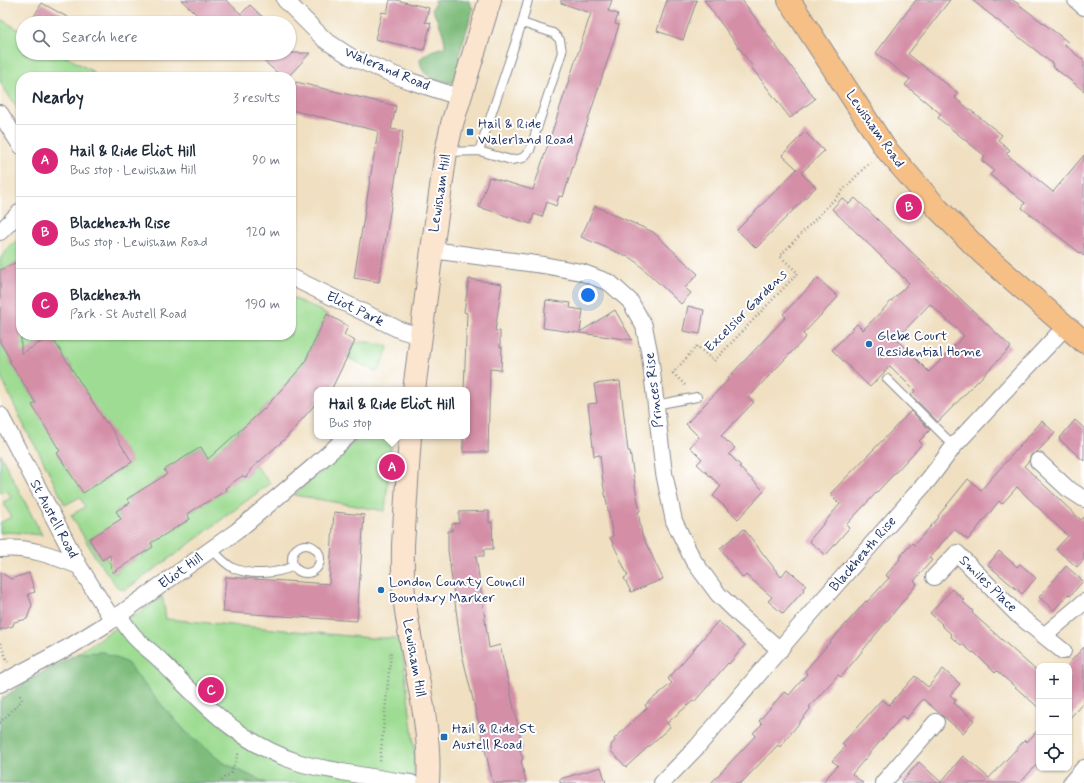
<!DOCTYPE html>
<html lang="en">
<head>
<meta charset="utf-8">
<style>
  :root { --surface:#fff; --page:#f2f2f3; --text:#1f2937; --muted:#747a83; --line:#e0e1e3; --accent:#db2777 }
  body { margin:0; font-family:Mynerve,sans-serif; background:var(--page); color:var(--text) }
  .controls { position:absolute; right:12px; bottom:12px; display:grid; overflow:hidden; border-radius:8px; box-shadow:0 1px 3px #0004 }
  .controls button { width:36px; height:36px; display:grid; place-items:center; padding:0; border:0; border-bottom:1px solid var(--line); background:var(--surface); color:var(--text); font:20px sans-serif }
  .you { position:absolute; left:588px; top:295px; width:14px; height:14px; margin:-10px; border:3px solid #fff; border-radius:50%; background:#1a73e8; box-shadow:0 0 0 6px #1a73e833 }
  .badge { display:grid; place-items:center; width:26px; height:26px; border-radius:50%; background:var(--accent); color:#fff; font-size:13px; font-weight:700 }
  .pin { position:absolute; translate:-50% -50%; border:2px solid #fff; box-shadow:0 1px 4px #0006 }
  .popup { position:absolute; left:314px; top:387px; width:156px; height:52px; box-sizing:border-box; display:grid; place-content:center; border-radius:8px; background:var(--surface); filter:drop-shadow(0 1px 3px #0005); font-size:13px; white-space:nowrap; color:var(--muted) }
  .popup b { font-size:15px; color:var(--text) }
  .popup::after { content:''; position:absolute; left:50%; top:100%; margin-left:-8px; border:8px solid transparent; border-top-color:var(--surface) }
  .list { margin:0; padding:0; list-style:none }
  h2 { display:flex; justify-content:space-between; align-items:center; height:52px; margin:0; padding:0 16px; font-size:17px }
  h2 small { font-size:13px; font-weight:400; color:var(--muted) }
  .list li { display:grid; grid-template-columns:26px 1fr auto; gap:12px; align-items:center; box-sizing:border-box; height:72px; padding:0 16px; border-top:1px solid var(--line) }
  .list b { display:block; font-size:15px; white-space:nowrap }
  .list p { margin:0; font-size:13px; white-space:nowrap; color:var(--muted) }
  .list em { font-size:13px; font-style:normal; color:var(--muted) }
  .icon { flex:none; width:22px; height:22px; fill:none; stroke:currentColor; stroke-width:2; stroke-linecap:round; stroke-linejoin:round }
  .map { position:relative; flex:none; width:1084px; height:783px; overflow:hidden }
  .search { position:absolute; background:var(--surface); box-shadow:0 1px 3px #0004; left:16px; top:16px; width:280px; height:44px; display:flex; align-items:center; gap:10px; box-sizing:border-box; padding:0 14px; border-radius:22px; color:var(--muted); font-size:15px }
  .panel { position:absolute; background:var(--surface); box-shadow:0 1px 3px #0004; left:16px; top:72px; width:280px; height:268px; border-radius:16px }
  .map>svg:first-child { display:block }
  .green { fill:#9ddc92; stroke:#5c8678; fill-rule:evenodd }
  .forest { fill:#7ebc7c; stroke:#4c766d }
  .building { fill:#d48fa7; fill-rule:evenodd }
  .lines { fill:none; stroke-linecap:round; stroke-linejoin:round }
  .lane-casing { stroke:#868890; stroke-width:10 }
  .street-casing { stroke:#868890; stroke-width:18 }
  .secondary-casing { stroke:#868890; stroke-width:24 }
  .primary-casing { stroke:#868890; stroke-width:24 }
  .path { stroke:#868890; stroke-width:2.5; stroke-dasharray:1 3; stroke-linecap:butt }
  .lane { stroke:#fff; stroke-width:8 }
  .street { stroke:#fff; stroke-width:16 }
  .secondary { stroke:#fbe5cf; stroke-width:22 }
  .primary { stroke:#f5bf86; stroke-width:22 }
  .poi-dot { fill:#1f6fb2; stroke:#fff; stroke-width:1.5 }
  .labels { text-anchor:middle; dominant-baseline:central; stroke-width:4; stroke-linejoin:round; paint-order:stroke }
  .street-label { font-size:14px; fill:#1b2f5e; stroke:#fff }
  .poi-label { font-size:14px; fill:#1b2f5e; stroke:#fff; text-anchor:start }
</style>
</head>
<body>
<div class="map">
<svg width="1084" height="783" viewBox="0 0 1084 783">
  <rect width="100%" height="100%" fill="#fff"/>
  <filter id="ink" filterUnits="userSpaceOnUse"><feTurbulence type="fractalNoise" baseFrequency=".025" numOctaves="2"/><feDisplacementMap in="SourceGraphic" scale="8" xChannelSelector="R" yChannelSelector="G"/><feConvolveMatrix kernelMatrix="1 2 1 2 8 2 1 2 1" color-interpolation-filters="sRGB"/></filter>
  <filter id="wash" filterUnits="userSpaceOnUse"><feTurbulence type="fractalNoise" baseFrequency=".012" numOctaves="4" result="noise"/><feDisplacementMap in="SourceGraphic" scale="16" xChannelSelector="R" yChannelSelector="G"/><feGaussianBlur stdDeviation="0.9" result="paint"/><feColorMatrix in="noise" values="0 0 0 0 0 0 0 0 0 0 0 0 0 0 0 0 0 1.4 0 .05"/><feComposite in="paint" operator="in"/></filter>
  <g filter="url(#wash)">
    <rect width="100%" height="100%" fill="#f0e0c1"/>
    <path class="green" d="M0,19L23,32V53H60L95,73L92,77H21V114L0,82Z
      M21,237V260L11,265L0,292V259L11,245Z
      M291,297L327,314L302,366L266,407L217,451L239,478L242,476L246,477L250,472V469L255,465L270,483L184,548L125,590L118,588L96,558L71,515L85,507L80,497L65,505L40,454L27,432L0,375V342L6,352L22,343L13,325L21,335H291ZM51,336L57,345L54,347L57,368L68,361L74,371L32,397L10,361ZM69,445L109,458L124,449L132,462L95,485L65,465L57,453ZM201,447L226,490L191,512L164,470L189,468L183,458ZM164,476L190,519L177,527L174,523L154,541L127,499L137,493L143,503L160,492L154,482ZM127,505L153,547L140,556L137,552L135,559L118,569L117,573H114L112,572L113,567L106,557L102,559L89,539L123,522L116,511Z
      M359,342H369L387,346L388,348L379,370L376,372L347,357L354,344Z
      M359,436H392L385,511L294,495L339,457Z
      M0,454L42,535L9,532L0,533V523L11,517L3,502L11,498L7,490L0,493Z
      M162,597L163,599L166,619L371,638H395L402,647L415,755L413,783H0V700L31,679L78,653Z"/>
    <path class="forest" d="M434,0H468L473,9L460,52L458,68L453,83C436,80 421,79 420,59C428,52 434,49 445,47C445,33 438,22 432,9L435,3Z
      M103,652L127,663L154,696L186,732L222,762L266,783H0V700L31,679L78,653Z"/>
    <g id="blocks">
      <path class="building" d="M181,0H226L241,14L250,5L269,23H206Z
        M390,0H396L429,8L425,22L431,23L424,50L375,39L382,12L387,13Z
        M561,0H612L608,11L618,14L615,24L619,25L563,197L559,196L556,206L547,202L542,217L534,214L531,224L479,207L489,177L533,190L591,13L561,3Z
        M667,0H697L683,40L657,31Z
        M704,0H742L815,99L790,118L752,68L753,67Z
        M916,0H950L908,54L958,93L955,98L1002,135L998,140L1010,150L1006,154L1053,192L1084,155V256L1022,208L1025,203L990,175L994,170L982,161L985,156L938,118L941,114L905,85L910,79L876,53Z
        M972,0H1013L1068,42L1065,45L1084,61V91L1052,66L1053,64Z
        M42,3L49,7L78,23H30Z
        M255,53H310L288,77H282Z
        M296,82L396,106L391,129L403,131L379,282L354,278L378,131L291,110V104Z
        M805,132L824,151L801,173L816,187L756,248L737,230L797,169L782,155Z
        M842,198L849,204L855,198L1011,347L938,422L911,395L915,391L890,366L870,387L832,350L857,324L863,330L909,283L832,209ZM930,304L964,336L929,372L896,339Z
        M595,206L653,232L698,274L685,288L691,293L681,304L633,259L581,237Z
        M21,260V354L51,336L106,423L107,422L132,462L83,493L57,453L60,451L32,405L36,403L9,361H11L0,342V270Z
        M818,278L838,297L803,334L806,337L748,398L754,402L721,436L735,448L729,454L741,466L739,467L764,491L738,519L713,496L721,486L697,464L702,459L690,447L699,437L686,424L729,379L728,378L786,317L783,314Z
        M469,279L502,284L495,331H500V347H502L501,370L490,369L488,452H463V436H467V390H464L467,313L464,312Z
        M546,300L571,303L570,308L583,310L580,332L615,310L632,340L543,328Z
        M688,306L704,310L700,334L683,331Z
        M327,314L348,326L344,335L355,341L331,390H317V402L286,438L250,470V472L246,477L242,476L225,488L227,490L187,514L190,519L151,543L153,547L112,573L110,555L102,560L89,539L121,519L116,511L130,503L127,499L167,474L164,470L201,447L208,459L264,409L304,364Z
        M620,381L628,451H630L636,492L640,511L638,512L642,535L663,579L631,592L624,578L628,576L610,537L613,536L603,483L600,455L594,456L588,404L597,403L594,384Z
        M911,411L930,430L919,441L922,444L846,525L849,528L826,555L809,541L840,504L830,494Z
        M1075,420L1084,428V461L1059,439Z
        M1042,421L1055,433L1037,452L1031,455L1029,461L1024,466L1081,520L1084,517V559L1077,567L1056,549L1068,536L1017,487L1002,504L999,501L968,540L954,529L929,558L932,560L914,581L917,584L841,677L838,675L809,707L811,708L780,747L778,745L741,783H711L756,735L753,733L762,724L759,721L784,692L789,695L807,674L805,671L817,657L866,601L867,602L889,578L886,575L900,559L899,558L912,543L914,545L939,517L938,516L968,479L981,490Z
        M489,511V523L492,522L493,549H484V556H476L489,648L500,645L523,749L520,750L523,760H521L526,783H493L462,654L448,550V531H452V524L459,523V512Z
        M334,512L364,515L357,621L223,612L226,577L329,584Z
        M744,529L781,577L787,569L806,585L803,589L804,590L783,614L768,601L772,597L746,575L743,578L720,548Z
        M999,551L1017,567L1020,564L1036,578L1022,594L988,565Z
        M1066,566L1083,581L1070,596L1068,594L1054,610L1039,597Z
        M0,572L11,579L29,573L35,592L28,594L32,605L27,619L14,622L13,626L0,630Z
        M952,589L964,600L962,601L973,611L972,613L1039,673V708L997,671L995,673L974,652L973,653L962,644L961,645L951,637L952,635L941,625L942,624L930,613Z
        M718,621L745,645L729,664L728,663L694,702L693,701L667,723L670,727L626,767L611,751V745L615,741L614,739L647,708L645,705L672,683L668,679Z
        M1084,647V702L1069,719V663Z
        M943,669L960,684L950,695L956,700L954,703L974,720L963,733L923,699L906,719L902,716L852,774L863,783H822L838,765L832,761L845,747L842,744L882,699L889,705L915,676L928,687Z
        M1039,729V762L1020,783H901L919,762L941,782L963,756L989,778L1025,740L1027,742Z
        M601,767L606,783H560V779Z"/>
    </g>
  </g>
  <g filter="url(#ink)">
    <use href="#blocks" fill-opacity="0" stroke="#868890" stroke-width="1"/>
    <g class="lines">
      <g class="lane-casing">
        <path id="lane" d="M479,151L511,160L523,158L530,150L562,52L560,40L553,33L522,23L528,0
          M447,152L479,151L522,23
          M887,379L954,446
          M655,405L697,397
          M292 559a14 14 0 1 1 28 0a14 14 0 1 1-28 0Z
          M212,549C218,556 224,563 233,568C251,576 276,574 294,566"/>
      </g>
      <g class="street-casing">
        <path id="street" d="M285,0L325,40L351,57L407,80L459,97
          M1076,0L1084,7
          M0,113L21,146
          M0,232L21,211
          M432,250L543,265L581,272L610,283L630,301L644,326L650,356L664,473L674,521L693,560L718,594L741,616L780,650
          M291,277L400,330L420,336
          M0,415L79,566L112,619
          M1038,461L1067,488L1084,499
          M0,549C27,546 54,556 79,566
          M934,577L957,553L1017,614L1063,651
          M118,615C124,622 127,628 133,635C141,645 153,652 162,662C205,705 240,744 300,763C313,767 328,769 342,772C365,776 388,780 411,783
          M1045,635L1084,602
          M0,684L71,646L108,623L175,575L237,531L313,467L348,436
          M662,783L697,747L791,636L929,479L954,446L1065,327
          M883,783L936,722
          M1071,783L1084,768"/>
      </g>
      <g class="secondary-casing">
        <path id="secondary" d="M414,390L432,250L446,152L452,124L490,0
          M410,436C408,472 405,509 403,545C403,564 402,584 405,603C412,663 432,722 428,783"/>
      </g>
      <g class="primary-casing">
        <path id="primary" d="M789,0L885,148L938,209L983,254L1084,342"/>
      </g>
      <path class="path" d="M685,385L673,373L697,346L714,361L798,273L780,256L870,162
        M0,643L8,662
        M0,723L22,700L19,693
        M380,761L391,652
        M218,783L231,773L239,752"/>
      <use href="#lane" class="lane"/>
      <use href="#street" class="street"/>
      <use href="#secondary" class="secondary"/>
      <use href="#primary" class="primary"/>
    </g>
  </g>
  <g class="poi-dot">
    <rect x="466" y="128" width="8" height="8" rx="2"/>
    <circle cx="869" cy="344" r="4"/>
    <circle cx="381" cy="590" r="4"/>
    <rect x="440" y="733" width="8" height="8" rx="2"/>
  </g>
  <g class="labels">
    <g class="street-label">
      <text transform="translate(387 69) rotate(23)">Walerand Road</text>
      <text transform="translate(875 129) rotate(55)">Lewisham Road</text>
      <text transform="translate(440 193) rotate(-81)">Lewisham Hill</text>
      <text transform="translate(355 309) rotate(26)">Eliot Park</text>
      <text transform="translate(746 311) rotate(-45)">Excelsior Gardens</text>
      <text transform="translate(654 390) rotate(-97)">Princes Rise</text>
      <text transform="translate(54 519) rotate(62)">St Austell Road</text>
      <text transform="translate(863 554) rotate(-49)">Blackheath Rise</text>
      <text transform="translate(181 571) rotate(-36)">Eliot Hill</text>
      <text transform="translate(988 584) rotate(44)">Smiles Place</text>
      <text transform="translate(414 658) rotate(80)">Lewisham Hill</text>
    </g>
    <g class="poi-label">
      <text x="478" y="124">Hail &amp; Ride<tspan x="478" dy="16">Walerland Road</tspan></text>
      <text x="877" y="336">Glebe Court<tspan x="877" dy="16">Residential Home</tspan></text>
      <text x="389" y="582">London County Council<tspan x="389" dy="16">Boundary Marker</tspan></text>
      <text x="452" y="729">Hail &amp; Ride St<tspan x="452" dy="16">Austell Road</tspan></text>
    </g>
  </g>
</svg>
<div class="controls">
<button>+</button>
<button>−</button>
<button><svg class="icon" aria-label="locate" viewBox="0 0 24 24"><circle cx="12" cy="12" r="6"/><path d="M12 2v4M12 18v4M2 12h4M18 12h4"/></svg></button>
</div>
<div class="you"></div>
<div class="pin badge" style="left:392px;top:467px">A</div>
<div class="popup"><b>Hail &amp; Ride Eliot Hill</b>Bus stop</div>
<div class="pin badge" style="left:909px;top:207px">B</div>
<div class="pin badge" style="left:211px;top:690px">C</div>
<div class="search"><svg class="icon" aria-label="search" viewBox="0 0 24 24"><circle cx="10" cy="10" r="6"/><path d="M15 15l6 6"/></svg>Search here</div>
<section class="panel">
<h2>Nearby<small>3 results</small></h2>
<ul class="list">
<li><span class="badge">A</span><div><b>Hail &amp; Ride Eliot Hill</b><p>Bus stop · Lewisham Hill</p></div><em>90 m</em></li>
<li><span class="badge">B</span><div><b>Blackheath Rise</b><p>Bus stop · Lewisham Road</p></div><em>120 m</em></li>
<li><span class="badge">C</span><div><b>Blackheath</b><p>Park · St Austell Road</p></div><em>190 m</em></li>
</ul>
</section>
</div>
</body>
</html>
